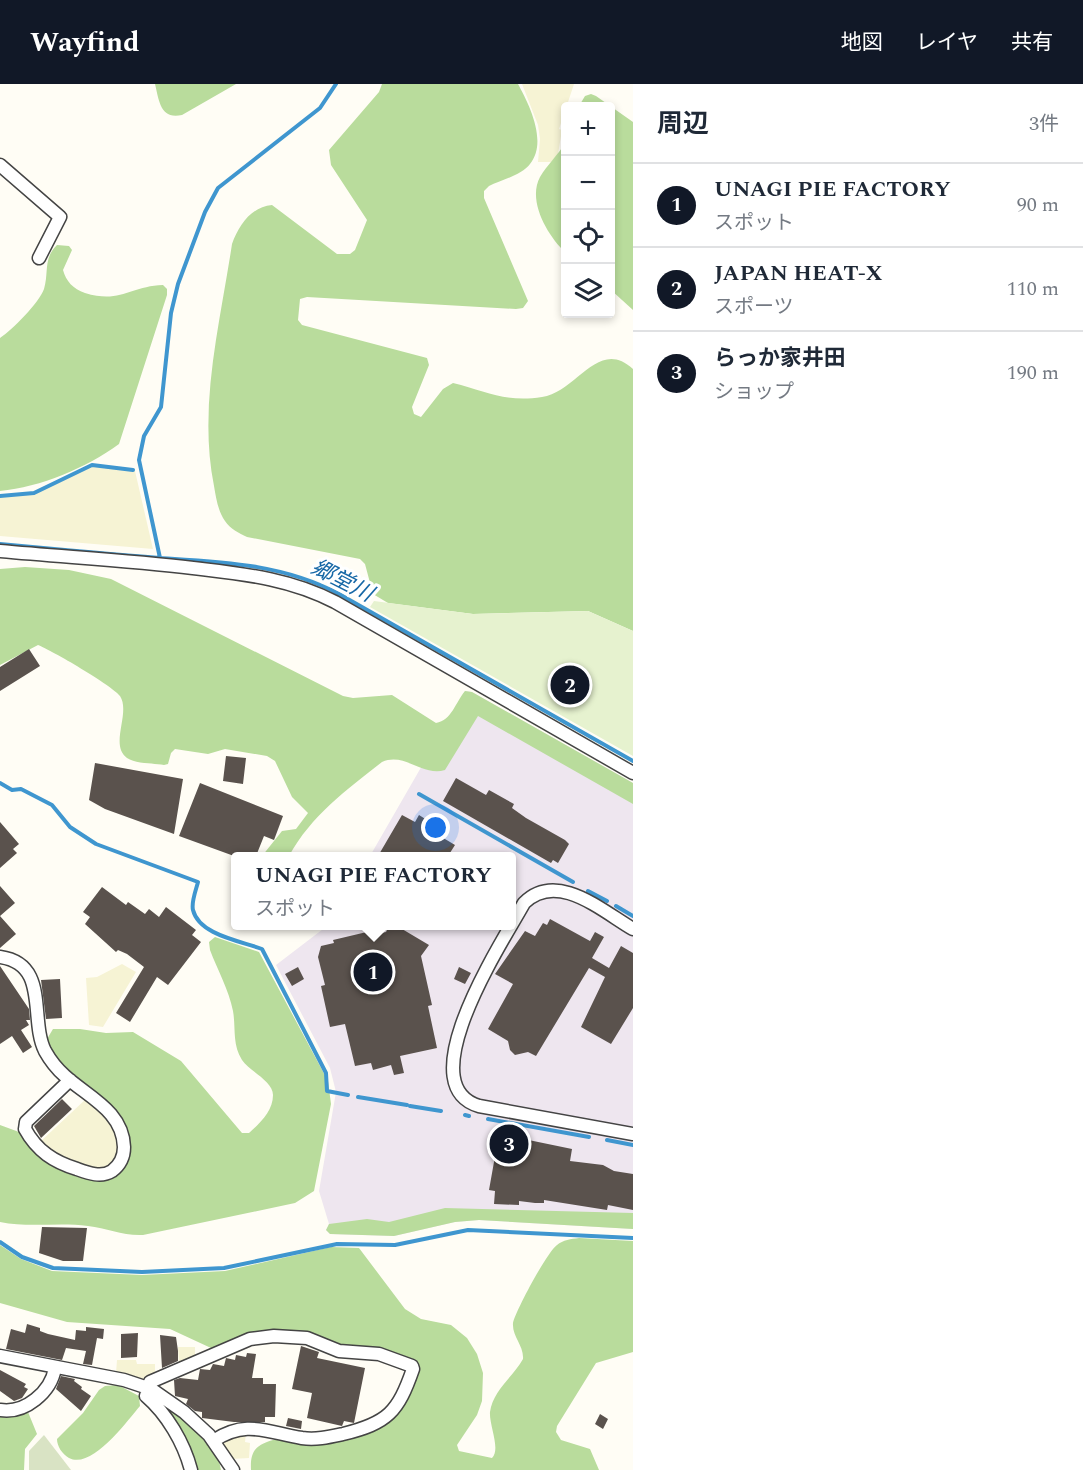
<!DOCTYPE html>
<html lang="ja">
<head>
<meta charset="utf-8">
<style>
  :root { --surface:#fff; --page:#f6f6f7; --text:#1f2937; --muted:#747a83; --line:#e0e1e3; --accent:#111827 }
  body { margin:0; font-family:Spectral,"Noto Sans JP",serif; background:var(--page); color:var(--text) }
  .controls { position:absolute; right:18px; top:18px; display:grid; overflow:hidden; border-radius:6px; box-shadow:0 3px 9px #0003 }
  .controls button { width:54px; height:54px; display:grid; place-items:center; padding:0; border:0; border-bottom:2px solid var(--line); background:var(--surface); color:var(--text); font:30px sans-serif }
  .you { position:absolute; left:436px; top:744px; width:21px; height:21px; margin:-15px; border:4px solid #fff; border-radius:50%; background:#1a73e8; box-shadow:0 0 0 9px #1a73e833 }
  .badge { display:grid; place-items:center; width:39px; height:39px; border-radius:50%; background:var(--accent); color:#fff; font-size:20px; font-weight:700 }
  .pin { position:absolute; translate:-50% -50%; border:3px solid #fff; box-shadow:0 2px 6px #0006 }
  .popup { position:absolute; left:231px; top:768px; width:285px; height:78px; box-sizing:border-box; display:grid; place-content:center; border-radius:6px; background:var(--surface); filter:drop-shadow(0 2px 4px #0005); font-size:20px; white-space:nowrap; color:var(--muted) }
  .popup b { font-size:22px; color:var(--text) }
  .popup::after { content:''; position:absolute; left:50%; top:100%; margin-left:-12px; border:12px solid transparent; border-top-color:var(--surface) }
  .list { margin:0; padding:0; list-style:none }
  h2 { display:flex; justify-content:space-between; align-items:center; height:78px; margin:0; padding:0 24px; font-size:26px }
  h2 small { font-size:20px; font-weight:400; color:var(--muted) }
  .list li { display:grid; grid-template-columns:39px 1fr auto; gap:18px; align-items:center; box-sizing:border-box; height:84px; padding:0 24px; border-top:2px solid var(--line) }
  .list b { display:block; font-size:22px; white-space:nowrap }
  .list p { margin:0; font-size:20px; white-space:nowrap; color:var(--muted) }
  .list em { font-size:20px; font-style:normal; color:var(--muted) }
  .icon { flex:none; width:33px; height:33px; fill:none; stroke:currentColor; stroke-width:2; stroke-linecap:round; stroke-linejoin:round }
  .map { position:relative; flex:none; width:633px; height:1386px; overflow:hidden }
  header { display:flex; align-items:center; gap:36px; box-sizing:border-box; height:84px; padding:0 30px; background:var(--accent); color:#fff }
  header strong { font-size:28px }
  nav { display:flex; gap:33px; margin-inline-start:auto; font-size:21px }
  main { display:flex }
  aside { flex:1; background:var(--surface) }
  .map>svg:first-child { display:block }
  .industrial { fill:#eee6ef }
  .farmland { fill:#f6f3d4 }
  .forest { fill:#b9dc9c }
  .cemetery { fill:#d9e3c4 }
  .pitch { fill:#e6f2cf }
  .lines { fill:none; stroke-linecap:round; stroke-linejoin:round }
  .stream { stroke:#3f96cf; stroke-width:4 }
  .building { fill:#5a524d }
  .minor-casing { stroke:#444; stroke-width:15 }
  .minor { stroke:#fff; stroke-width:12 }
  .labels { text-anchor:middle; dominant-baseline:central; stroke-width:6; stroke-linejoin:round; paint-order:stroke }
  .water-label { font-size:22px; font-style:italic; fill:#1768a6; stroke:#fff }
</style>
</head>
<body>
<header>
<strong>Wayfind</strong>
<nav><a>地図</a><a>レイヤ</a><a>共有</a></nav>
</header>
<main>
<div class="map">
<svg width="633" height="1386" viewBox="0 0 633 1386">
  <rect width="100%" height="100%" fill="#fffdf5"/>
  <path class="industrial" d="M465,607L472,608L633,699V1145L479,1136L455,1138L394,1152L330,1150L326,1146L329,1140L319,1107L336,1008L330,984L276,881L327,842H511V772H370Z"/>
  <path class="farmland" d="M522,0H574L559,45L562,46L558,70L551,78H538L540,55L538,41Z
    M92,382L135,387L153,465L0,452V413L34,410Z
    M122,880L136,888L103,943L89,941L86,894L97,893Z
    M87,1014L103,1027L117,1048L119,1071L112,1082L100,1086L60,1075L40,1058Z
    M178,1263H195V1273L179,1280Z
    M117,1276H136L137,1280H155V1290L143,1295L116,1289Z
    M246,1349L245,1358L250,1359L249,1374L231,1375L221,1361L222,1357Z"/>
  <path class="forest" d="M155,0H236L182,31C160,36 159,16 155,0Z
    M382,0H518C529,20 548,58 530,80C522,91 501,96 489,102L484,107V114L528,217L523,224L516,225L307,213L300,215L298,236L302,241L427,274L429,281L412,323L414,330L421,333L443,305L453,299C486,307 506,319 542,313C577,308 598,253 633,285V547L588,527L473,530L388,519L373,510L365,480L360,475L247,453C239,449 230,445 225,437C218,427 216,414 214,402C198,322 220,240 232,160C239,141 251,123 272,121L337,170H350L355,166L367,136L331,81L329,66L379,8Z
    M591,10L596,12L633,38V226L611,206L610,22H579L585,12Z
    M565,59L566,168H565C548,152 527,117 540,93C547,81 558,71 565,59Z
    M57,161L69,162L72,166L63,186C66,197 73,205 85,209C121,220 130,202 163,201L167,205V211L119,360C86,384 41,403 0,407V254C12,246 39,219 44,205C49,189 43,174 57,161Z
    M25,483L69,486L111,495L343,612L353,614L392,611L436,639C452,636 455,619 465,607L472,608L633,699V720L478,632L445,686C423,693 405,668 382,678C346,706 311,732 289,772H262L282,747L296,745L308,729L292,713L275,677L267,672L225,665L208,670L175,665L171,669L168,680L164,681C153,679 136,680 127,674C109,661 131,629 120,612C113,602 51,566 38,561L0,581V485Z
    M215,853L259,868L328,997L331,1020L314,1107L295,1119L143,1151C123,1152 107,1144 88,1142C59,1138 29,1144 0,1138V1041L19,1048L42,1074L56,1083L91,1094L110,1093L127,1055L52,971L47,955L53,945H80L106,949L133,948L181,977L242,1049H249C260,1039 273,1027 273,1011C273,997 249,987 242,976C232,960 236,944 233,927C229,906 217,885 210,866L209,858Z
    M445,1124L633,1129V1145L479,1136L455,1138L394,1152L330,1150L326,1146L329,1140L367,1135L389,1138Z
    M579,1154L633,1157V1268L596,1279L557,1342L556,1348L561,1356L590,1365L599,1386H251C250,1368 255,1361 273,1356C292,1356 311,1354 329,1353C387,1349 399,1341 418,1286L308,1249L211,1264L170,1245L67,1238L0,1219V1161L21,1175L52,1187L142,1191L225,1187L331,1163L359,1164L405,1225L421,1235L451,1241L467,1254L477,1270L483,1289L482,1317L477,1331L457,1361L459,1367L492,1374C501,1365 489,1341 490,1328C493,1306 513,1293 523,1275C524,1261 512,1253 513,1239C515,1228 547,1168 557,1161C563,1156 571,1155 579,1154Z
    M118,1301L139,1312L140,1322C127,1337 92,1386 69,1374C62,1370 57,1362 57,1355L83,1329L99,1306L105,1302Z
    M170,1324C189,1338 218,1360 221,1386H194L166,1327Z
    M28,1328L37,1350L25,1365L24,1386H0V1331Z"/>
  <path class="cemetery" d="M44,1351L71,1386H29V1367Z"/>
  <path class="pitch" d="M374,517L473,530L588,527L633,547V672L370,523Z"/>
  <g class="lines">
    <path class="stream" d="M0,412L34,409L92,381L133,386
      M0,460C53,465 107,470 160,474C223,478 283,480 339,510L633,677
      M160,474L139,376L144,352L161,323L171,229L178,200L205,128L218,104L320,24L336,0
      M0,699L12,706L21,705L52,721L70,743L96,760L198,798C196,806 191,818 193,826C199,851 241,857 262,865L326,989L327,1007L348,1011
      M419,710L573,798
      M588,807L607,817
      M616,822L633,832
      M358,1013L407,1021
      M410,1022L441,1027
      M465,1031L469,1032
      M488,1035L589,1053
      M607,1056L633,1061
      M0,1158L22,1173L53,1184L142,1188L224,1184L337,1160L395,1161L468,1146L633,1154"/>
  </g>
  <path class="building" d="M29,565L40,582L0,607V583Z
    M226,672L246,674L243,700L223,697Z
    M95,679L183,695L174,750L105,725L89,716Z
    M456,694L486,711L489,706L514,720L512,724L526,734L565,756L569,760L558,779L553,776L551,779L443,717Z
    M200,699L283,732L274,756L264,752L256,772H234L179,752Z
    M402,731L415,738L419,731L438,743L435,749L455,761L448,772H378Z
    M0,738L19,760L13,765L17,769L0,784Z
    M0,802L15,819L0,832L16,850L0,864Z
    M102,803L126,821L128,818L145,830L149,825L159,833L166,823L196,846L192,851L201,858L168,901L157,893L130,938L116,929L144,883L127,870L118,866L116,868L85,840L90,833L83,828Z
    M550,835L590,857L595,848L604,853L592,874L609,884L621,862L633,869V924L611,960L581,943L605,893L589,884L536,972L528,968L515,971L510,966L508,957L488,945L513,900L495,890L525,847L535,852L543,839L547,841Z
    M389,842H397L429,861L421,872L432,921L428,922L437,964L400,972L404,989L394,991L391,981L373,986L371,979L355,982L345,940L330,943L321,902L325,901L318,873L321,862L334,859L333,856L371,847L372,851L386,848Z
    M0,882L29,925L30,936H26L29,941L21,946L32,963L23,969L12,952L0,960Z
    M298,883L304,895L292,902L285,890Z
    M459,883L471,889L465,900L454,895Z
    M60,895L62,934L46,935L41,896Z
    M62,1015L72,1025L41,1054L34,1042Z
    M499,1050L572,1065L570,1077L603,1081L614,1087L633,1090V1126L608,1121L607,1126L544,1116V1119H535L519,1117V1121L494,1120L495,1107L489,1106Z
    M42,1143L87,1144L83,1177H63L39,1169Z
    M27,1240L40,1244V1247L48,1250L75,1256L76,1246L86,1247V1243L104,1245L103,1255L97,1254L92,1281L83,1280L86,1267L66,1264L62,1276L6,1265L11,1245L25,1249Z
    M138,1249L137,1273L121,1274V1250Z
    M160,1251L176,1253L178,1267V1277L162,1284Z
    M301,1262L319,1268L317,1274L365,1284L354,1339L344,1337L342,1342L307,1334L312,1309L292,1305Z
    M247,1269L256,1270L252,1294H263V1300H276L275,1333H265V1338H234L202,1334V1328L195,1327L186,1320L188,1315L175,1312L174,1296L180,1294L198,1296L200,1285L210,1286L213,1280L224,1282L226,1274L235,1276L236,1271L246,1273Z
    M0,1286L26,1300L24,1303L28,1305L22,1314L14,1317L0,1307Z
    M61,1292L75,1295L74,1297L82,1303L81,1305L91,1312L81,1327L56,1305Z
    M600,1330L608,1335L603,1345L595,1340Z
    M288,1334L302,1337L301,1345L286,1342Z"/>
  <g class="lines">
    <g class="minor-casing">
      <path id="minor" d="M0,81L60,133L39,174
        M0,467C64,473 129,476 193,484C243,490 289,494 335,518L633,689
        M633,845C602,827 557,786 524,819C503,857 408,1001 479,1022L633,1050
        M0,873C50,880 29,935 45,967C50,976 57,985 65,992C88,1013 123,1027 124,1063C124,1073 120,1081 112,1087C101,1094 88,1089 77,1085C54,1078 37,1067 25,1045L26,1038L70,996
        M0,1272L124,1296L151,1305L184,1328L209,1351L233,1386
        M0,1326C25,1330 51,1308 55,1284
        M191,1386C184,1359 167,1330 146,1312L150,1298L250,1255L274,1252L307,1254L339,1267L379,1270L412,1282L413,1285C398,1328 388,1339 343,1350C329,1353 316,1356 302,1354C266,1348 246,1335 213,1357"/>
    </g>
    <use href="#minor" class="minor"/>
  </g>
  <g class="labels">
    <g class="water-label">
      <text transform="translate(342 497) rotate(27)">郷堂川</text>
    </g>
  </g>
</svg>
<div class="controls">
<button>+</button>
<button>−</button>
<button><svg class="icon" aria-label="locate" viewBox="0 0 24 24"><circle cx="12" cy="12" r="6"/><path d="M12 2v4M12 18v4M2 12h4M18 12h4"/></svg></button>
<button><svg class="icon" aria-label="layers" viewBox="0 0 24 24"><path d="M12 4l9 5-9 5-9-5zM3 14l9 5 9-5"/></svg></button>
</div>
<div class="you"></div>
<div class="pin badge" style="left:373px;top:888px">1</div>
<div class="popup"><b>UNAGI PIE FACTORY</b>スポット</div>
<div class="pin badge" style="left:570px;top:601px">2</div>
<div class="pin badge" style="left:509px;top:1060px">3</div>
</div>
<aside>
<h2>周辺<small>3件</small></h2>
<ul class="list">
<li><span class="badge">1</span><div><b>UNAGI PIE FACTORY</b><p>スポット</p></div><em>90 m</em></li>
<li><span class="badge">2</span><div><b>JAPAN HEAT-X</b><p>スポーツ</p></div><em>110 m</em></li>
<li><span class="badge">3</span><div><b>らっか家井田</b><p>ショップ</p></div><em>190 m</em></li>
</ul>
</aside>
</main>
</body>
</html>
